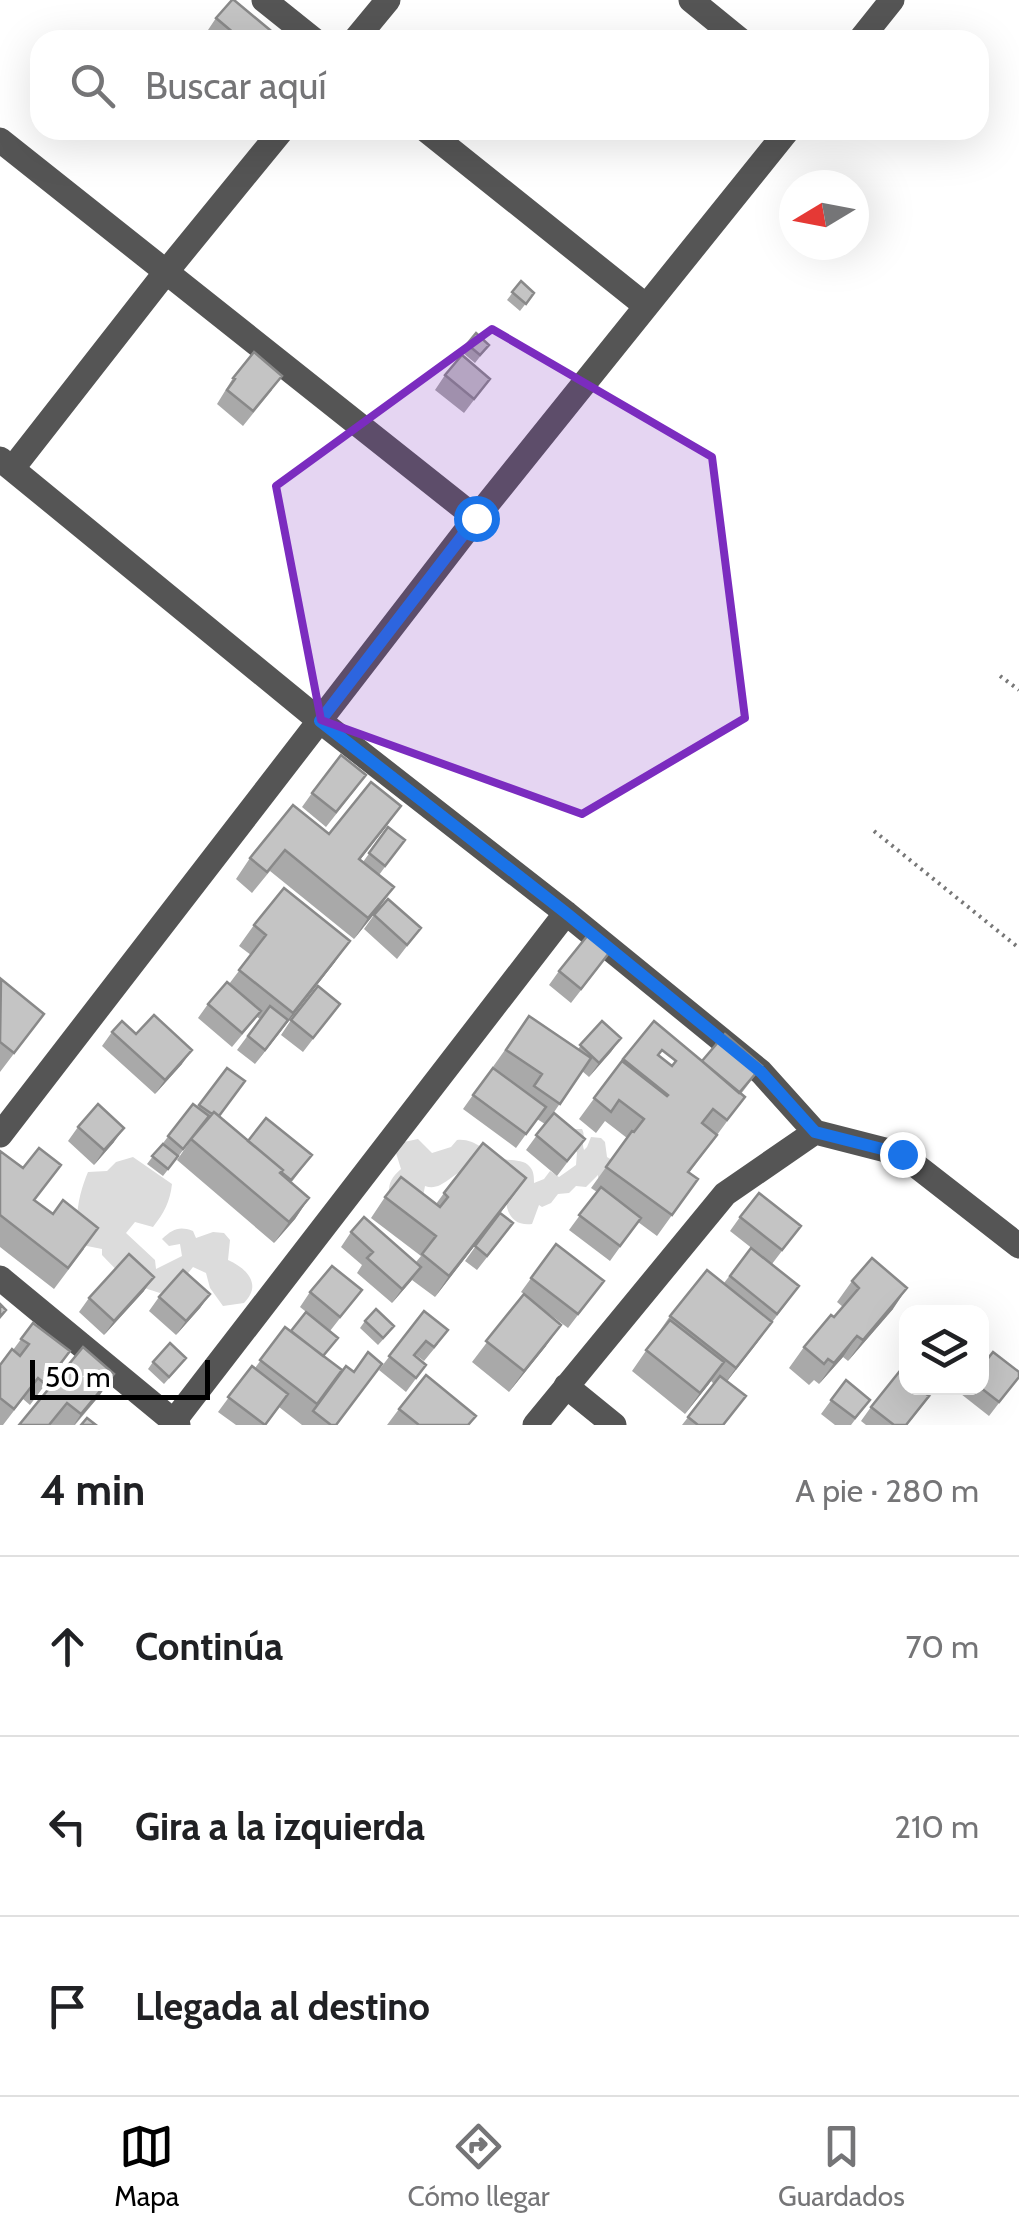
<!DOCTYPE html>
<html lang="es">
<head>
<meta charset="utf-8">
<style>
  :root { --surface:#fff; --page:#f6f6f6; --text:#202124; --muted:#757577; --line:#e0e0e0; --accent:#000 }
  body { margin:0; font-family:Cabin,sans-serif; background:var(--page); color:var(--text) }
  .controls { position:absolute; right:30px; bottom:30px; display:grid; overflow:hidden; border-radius:20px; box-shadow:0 10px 40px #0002 }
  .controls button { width:90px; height:90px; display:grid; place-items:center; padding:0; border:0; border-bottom:2px solid var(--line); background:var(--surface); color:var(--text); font:50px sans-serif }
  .compass { position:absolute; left:779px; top:170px; width:90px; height:90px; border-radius:50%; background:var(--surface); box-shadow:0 10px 40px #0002; rotate:260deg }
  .scale { position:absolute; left:30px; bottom:25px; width:180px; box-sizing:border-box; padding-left:10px; border:5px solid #000; border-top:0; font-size:28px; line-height:35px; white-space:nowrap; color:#000; -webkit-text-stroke:8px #fff; paint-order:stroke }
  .stop { position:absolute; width:30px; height:30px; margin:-22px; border:8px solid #1a73e8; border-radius:50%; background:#fff }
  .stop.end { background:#1a73e8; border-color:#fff; box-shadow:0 2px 10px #0008 }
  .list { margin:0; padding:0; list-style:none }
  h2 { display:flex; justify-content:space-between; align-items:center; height:130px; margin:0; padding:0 40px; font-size:42px }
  h2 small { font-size:32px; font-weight:400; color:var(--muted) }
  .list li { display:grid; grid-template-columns:65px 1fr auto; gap:30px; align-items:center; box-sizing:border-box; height:180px; padding:0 40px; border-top:2px solid var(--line) }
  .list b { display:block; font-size:38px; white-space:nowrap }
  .list em { font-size:32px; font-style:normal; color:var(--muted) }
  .icon { flex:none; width:55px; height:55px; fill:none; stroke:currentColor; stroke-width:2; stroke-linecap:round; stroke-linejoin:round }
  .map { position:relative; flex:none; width:1019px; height:1425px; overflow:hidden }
  .search { position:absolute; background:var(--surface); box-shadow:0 10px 40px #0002; left:30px; right:30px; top:30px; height:110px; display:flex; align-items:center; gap:25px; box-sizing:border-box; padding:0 35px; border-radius:30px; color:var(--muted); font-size:38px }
  .sheet { height:670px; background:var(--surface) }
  nav { display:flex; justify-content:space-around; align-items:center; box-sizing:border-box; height:140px; border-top:2px solid var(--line); background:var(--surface); font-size:28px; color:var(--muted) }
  nav a { display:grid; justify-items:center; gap:5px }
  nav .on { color:var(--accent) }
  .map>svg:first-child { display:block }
  .green { fill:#dcdcdc }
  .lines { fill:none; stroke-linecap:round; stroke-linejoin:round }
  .path { stroke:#777; stroke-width:4; stroke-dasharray:2.5 5; stroke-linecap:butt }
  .minor { stroke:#555; stroke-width:25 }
  .wall { fill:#a9a9a9; fill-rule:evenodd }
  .shaded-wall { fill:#898989 }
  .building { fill:#c4c4c4; stroke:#898989; stroke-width:2.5; fill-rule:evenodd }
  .route { stroke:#1a73e8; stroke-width:12 }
  .marked { fill:#7b2cbf; fill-opacity:0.2; stroke:#7b2cbf; stroke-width:8; stroke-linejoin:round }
</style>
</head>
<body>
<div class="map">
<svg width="1019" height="1425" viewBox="0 0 1019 1425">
  <rect width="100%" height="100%" fill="#fff"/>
  <path class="green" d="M571,1129H582C586,1136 581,1142 584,1150L587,1147L591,1137L601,1138L605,1142L607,1157L625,1168L598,1178V1175L586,1187L576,1186L569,1193L558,1194L551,1203L542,1207L539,1205L532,1224C515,1226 507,1216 506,1200L466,1169C451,1174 441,1192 425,1186L422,1202L389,1199C388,1184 390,1179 401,1169L396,1153L399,1143L418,1139L432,1153L451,1147L457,1140C475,1138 484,1152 500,1158C510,1162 523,1158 530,1167C534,1171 534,1178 534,1183L544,1179L550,1171L559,1177L576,1165L577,1152L568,1153Z
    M133,1157L172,1184C170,1202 164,1213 153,1227L135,1222L126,1233L155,1260L156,1269L182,1256L180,1244L169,1246L162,1239C173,1229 179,1226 193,1231L196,1238L213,1232L224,1233L230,1240L228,1260C248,1269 262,1285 244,1303L223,1306L210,1288L206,1273L193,1267L185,1277L160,1293C130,1284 123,1277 102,1255V1249L82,1245C72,1223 79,1193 88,1172L107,1171L116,1162Z"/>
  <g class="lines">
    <path class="path" d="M1000,676L1019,690
      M874,831L1019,948"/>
    <path class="minor" d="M264,0L314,40
      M691,0L740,40
      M355,40L388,0
      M860,40L892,0
      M426,130L646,306
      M0,140L476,518
      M0,459L320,721L566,913L761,1072L815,1132L901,1154L1019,1246
      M12,469L166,272L282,130
      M0,1135L476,518L788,130
      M0,1278L178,1425
      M566,1386L614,1425
      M171,1425L566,913
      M535,1425L725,1194L815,1132"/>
  </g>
  <path class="wall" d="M216,18L263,40H215L206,33Z
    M521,281L534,293L520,311L507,300Z
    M476,333L489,345L475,363L462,352Z
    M445,375L490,379L464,413L435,390Z
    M233,378L272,390L243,426L217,404Z
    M356,789L326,827L302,807L312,793Z
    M401,806L360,860L363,862L388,827L405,840L379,875V908L354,939L270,871L252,893L236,879L250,858L329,834Z
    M374,915L421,928L397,959L364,929Z
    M254,925L335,962L255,1064L237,1050L260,1019L257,1017L232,1047L198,1018L208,1004L229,984L251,955L239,946Z
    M599,967L571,1003L549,985L559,971Z
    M0,980L44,1014L0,1072Z
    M340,1004L303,1052L281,1035L291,1020Z
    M529,1016L578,1049L602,1021L621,1038L589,1077L582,1071L548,1121L585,1139L557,1176L526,1150L545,1124L537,1119L516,1148L463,1109Z
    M654,1021L702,1061L762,1066L741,1094L745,1097L689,1173L698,1179L657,1236L638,1222L610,1261L569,1230L597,1192L591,1188L627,1138L605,1121L596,1133L579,1119L623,1059ZM662,1050L676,1061L672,1066L658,1055Z
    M112,1032L136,1034L182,1064L155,1094L102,1046Z
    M227,1068L220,1117L248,1141L312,1155L291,1183L309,1198L295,1219L274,1243L177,1160L191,1140L163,1176L147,1164L193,1104L198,1107Z
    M78,1127L114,1142L94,1165L68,1141Z
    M0,1151L35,1200L84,1249L54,1289L0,1247Z
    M526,1178L500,1213L503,1237L477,1270L465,1261L499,1214L435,1297L412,1280L392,1303L357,1273L362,1265L341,1247L351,1232L416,1262L421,1256L371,1218L385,1197L436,1204L444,1193Z
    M740,1217L801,1226L772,1264L730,1231Z
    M556,1244L604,1281L568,1328L536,1304L546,1346L509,1392L472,1362L524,1294L521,1292Z
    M751,1248L789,1300L727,1381L746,1396L724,1425H682L714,1384L711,1381L685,1414L632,1371L670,1316L724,1283Z
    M852,1281L893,1309L848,1361L843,1357L819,1384L814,1380L809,1385L789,1368L804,1347L843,1307L837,1302Z
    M362,1290L330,1331L300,1307L310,1292Z
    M144,1291L104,1335L79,1312L89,1298Z
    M210,1294L200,1308L176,1335L149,1311L159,1297Z
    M424,1311L438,1344L424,1361L416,1355L415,1356L426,1365L406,1392L379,1370Z
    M365,1321L389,1333L378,1345L360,1328Z
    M33,1323L70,1351L30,1405L23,1399L3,1425H0V1365L13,1350Z
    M285,1327L324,1357L337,1425H302L279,1407L266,1425H236L218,1412L252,1366L255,1368Z
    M83,1347L100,1395L75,1425H19Z
    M153,1362L181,1365L164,1384L148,1369Z
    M1019,1377L989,1416L961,1394L966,1388H982Z
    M846,1380L870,1400L851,1425H835L821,1414Z
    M906,1388H937L907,1425H866L861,1421L871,1407Z
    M399,1409L476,1416L469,1425H387Z"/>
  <path class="shaded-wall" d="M401,806L386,827L344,880L359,859Z
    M394,887L379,908L354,939L368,918Z
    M350,941L335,962L255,1064L293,1013Z
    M621,1038L611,1052L589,1077L599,1063Z
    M192,1050L182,1064L155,1094L165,1080Z
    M124,1128L114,1142L94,1165L104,1150Z
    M526,1178L511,1199L435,1297L449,1276Z
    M309,1198L295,1219L274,1243L289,1222Z
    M421,1267L411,1281L392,1303L402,1289Z
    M154,1277L144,1291L104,1335L114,1321Z
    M907,1288L893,1309L848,1361L863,1340Z
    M210,1294L200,1308L176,1335L186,1321Z
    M772,1322L757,1343L721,1389L736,1368Z
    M561,1325L546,1346L509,1392L524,1371Z
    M857,1336L843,1357L819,1384L834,1363Z
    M724,1362L709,1384L685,1414L700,1393Z
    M114,1374L100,1395L74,1425L81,1414Z"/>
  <path class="building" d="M232,0H234L270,30L262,40H242L216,18Z
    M521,281L534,293L526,304L512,292Z
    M476,333L489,345L480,355L467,344Z
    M254,352L282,376L253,411L227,390L235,379L233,378Z
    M462,355L490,379L474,399L445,375Z
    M341,755L366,775L336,812L312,793Z
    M371,782L401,806L359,859L394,887L368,918L285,850L267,872L250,858L293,805L329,834Z
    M388,827L405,840L385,866L369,853Z
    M284,888L350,941L293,1013L239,970L266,935L254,925Z
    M388,899L421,928L407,945L374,915Z
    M588,935L609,953L581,989L559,971Z
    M1,979L44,1014L14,1053L0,1042Z
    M227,982L261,1011L242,1033L208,1004Z
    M318,986L340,1004L313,1038L291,1020Z
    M270,1006L288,1020L265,1050L248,1036Z
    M154,1015L192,1050L165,1080L112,1032L122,1021L136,1034Z
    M529,1016L591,1058L560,1104L534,1086L542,1074L506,1050Z
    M602,1021L621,1038L599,1063L580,1045Z
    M654,1021L745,1097L727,1120L713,1109L702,1123L717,1135L688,1172L698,1179L672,1215L606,1167L632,1131L634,1132L644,1119L619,1100L611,1112L594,1098L622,1061L667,1096L668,1095L623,1059ZM662,1050L676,1061L672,1066L658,1055Z
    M725,1034L762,1066L739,1093L702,1061Z
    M227,1068L245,1081L219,1116L214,1112L212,1114L199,1105Z
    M493,1068L546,1107L526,1134L473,1095Z
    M98,1104L124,1128L104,1150L78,1127Z
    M193,1104L209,1116L183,1149L168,1136Z
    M214,1112L283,1170L280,1173L309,1198L289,1222L191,1139Z
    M554,1113L585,1139L567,1161L536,1135Z
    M266,1118L312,1155L291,1180L281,1172L283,1170L248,1141Z
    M483,1143L526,1178L449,1276L422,1254L436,1236L385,1197L401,1177L440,1207L448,1197L444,1193Z
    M163,1144L178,1156L168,1169L152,1156Z
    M39,1148L61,1165L34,1200L53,1214L63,1200L98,1228L68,1268L0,1215V1151L23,1168Z
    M601,1187L641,1218L620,1246L579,1215Z
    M759,1193L801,1226L782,1250L740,1217Z
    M500,1213L513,1223L487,1256L475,1246Z
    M364,1217L421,1267L402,1289L367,1258L373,1252L351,1232Z
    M556,1244L604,1281L578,1314L531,1278Z
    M751,1248L799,1286L777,1314L730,1276Z
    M129,1254L154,1277L114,1321L89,1298Z
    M872,1258L907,1288L863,1340L857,1336L834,1363L828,1359L824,1364L804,1347L831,1315L834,1317L859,1288L852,1281Z
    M332,1266L362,1290L340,1317L310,1292Z
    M183,1270L210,1294L186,1321L159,1297Z
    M707,1270L772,1322L736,1368L670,1316Z
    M524,1294L561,1325L524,1371L486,1341Z
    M0,1304L6,1310L0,1317Z
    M376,1309L394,1326L383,1338L365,1321Z
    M424,1311L448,1330L434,1347L426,1341L414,1355L426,1365L416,1378L389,1356Z
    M306,1312L338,1338L323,1356L291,1331Z
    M670,1320L724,1362L700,1393L646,1350Z
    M33,1323L70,1351L45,1384L38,1378L14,1409L0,1398V1365L12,1349L20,1356L29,1344L21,1339Z
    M285,1327L342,1370L317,1404L260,1360Z
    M170,1343L186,1358L169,1377L153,1362Z
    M83,1347L114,1374L81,1414L67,1403L49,1425H19Z
    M368,1352L382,1364L336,1425H331L313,1411L346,1366L354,1372Z
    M993,1352L1019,1372V1377L999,1402L981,1388L982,1366Z
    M252,1366L288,1394L265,1425L228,1397Z
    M899,1372L906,1378V1388H918L929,1396L906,1425H894L871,1407Z
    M426,1375L476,1416L468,1425H419L399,1409Z
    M720,1376L746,1396L723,1425H698L688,1417Z
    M846,1380L870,1400L855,1418L831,1400Z
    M87,1418L96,1425H81Z"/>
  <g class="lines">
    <path class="route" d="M476,518L320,721L566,913L761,1072L815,1132L902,1154"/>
  </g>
  <path class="marked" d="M492,329L712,457L745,718L582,814L321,720L276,486Z"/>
</svg>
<div class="controls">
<button><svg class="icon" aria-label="layers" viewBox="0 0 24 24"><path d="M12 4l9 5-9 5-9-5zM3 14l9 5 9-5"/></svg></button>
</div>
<svg class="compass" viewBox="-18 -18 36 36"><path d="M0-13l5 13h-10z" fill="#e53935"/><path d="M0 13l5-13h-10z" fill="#757577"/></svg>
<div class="scale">50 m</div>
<div class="stop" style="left:476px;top:518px"></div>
<div class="stop end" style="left:902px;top:1154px"></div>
<div class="search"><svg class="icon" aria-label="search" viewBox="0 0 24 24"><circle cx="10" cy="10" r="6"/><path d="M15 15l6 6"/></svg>Buscar aquí</div>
</div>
<section class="sheet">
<h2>4 min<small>A pie · 280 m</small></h2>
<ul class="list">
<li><svg class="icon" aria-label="ahead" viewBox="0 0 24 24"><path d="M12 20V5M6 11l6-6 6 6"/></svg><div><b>Continúa</b></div><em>70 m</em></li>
<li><svg class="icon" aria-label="left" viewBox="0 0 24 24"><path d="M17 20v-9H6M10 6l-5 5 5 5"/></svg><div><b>Gira a la izquierda</b></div><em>210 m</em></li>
<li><svg class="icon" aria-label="arrive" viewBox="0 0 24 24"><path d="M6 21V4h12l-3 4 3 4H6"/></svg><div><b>Llegada al destino</b></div></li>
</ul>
</section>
<nav>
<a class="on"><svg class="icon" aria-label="map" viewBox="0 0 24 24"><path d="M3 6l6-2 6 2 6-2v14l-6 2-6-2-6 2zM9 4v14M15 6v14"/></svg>Mapa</a>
<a><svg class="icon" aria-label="directions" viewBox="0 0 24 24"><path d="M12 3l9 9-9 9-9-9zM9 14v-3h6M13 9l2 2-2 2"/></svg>Cómo llegar</a>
<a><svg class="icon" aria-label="saved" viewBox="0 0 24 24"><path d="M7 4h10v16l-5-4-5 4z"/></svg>Guardados</a>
</nav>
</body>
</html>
